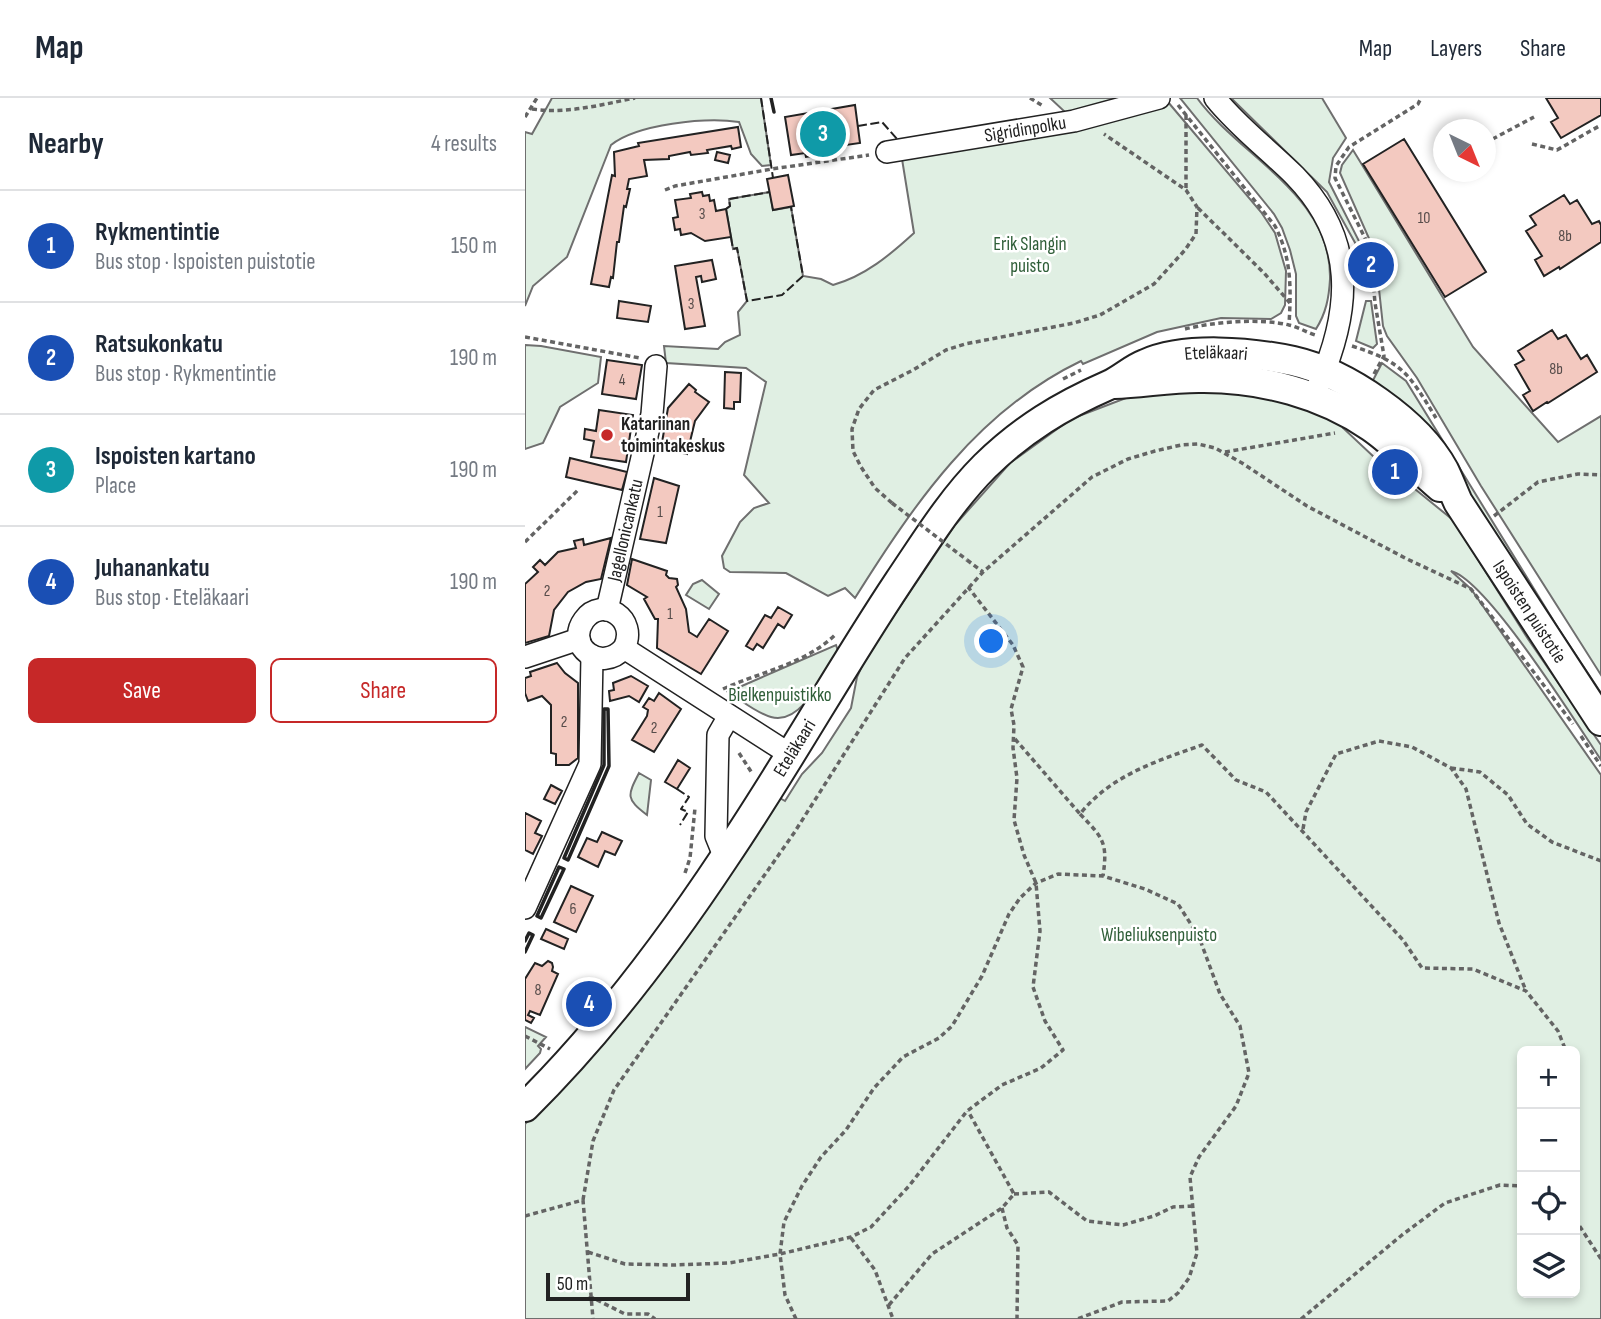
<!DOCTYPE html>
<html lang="en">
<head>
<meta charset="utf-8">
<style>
  :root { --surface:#fff; --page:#f2f2f3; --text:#1f2937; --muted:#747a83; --line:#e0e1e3; --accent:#c62828 }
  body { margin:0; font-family:"Sofia Sans Condensed",sans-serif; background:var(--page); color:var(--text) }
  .controls { position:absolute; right:21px; bottom:21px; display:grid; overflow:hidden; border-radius:10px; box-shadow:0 4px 10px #0003 }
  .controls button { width:63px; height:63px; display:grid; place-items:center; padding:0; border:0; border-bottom:2px solid var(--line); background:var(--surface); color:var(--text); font:35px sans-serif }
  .compass { position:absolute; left:908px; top:21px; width:63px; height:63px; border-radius:50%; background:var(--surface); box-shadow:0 4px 10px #0003; rotate:137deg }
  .scale { position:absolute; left:21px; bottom:18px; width:144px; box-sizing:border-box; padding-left:7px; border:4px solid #222; border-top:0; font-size:19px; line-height:24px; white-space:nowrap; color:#222; -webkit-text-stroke:5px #fff; paint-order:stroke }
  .you { position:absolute; left:467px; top:544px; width:24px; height:24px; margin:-18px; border:5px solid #fff; border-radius:50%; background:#1a73e8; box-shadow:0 0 0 10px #1a73e833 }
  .badge { display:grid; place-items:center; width:46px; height:46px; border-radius:50%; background:var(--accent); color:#fff; font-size:23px; font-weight:700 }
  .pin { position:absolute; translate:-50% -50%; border:4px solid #fff; box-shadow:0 2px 7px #0006 }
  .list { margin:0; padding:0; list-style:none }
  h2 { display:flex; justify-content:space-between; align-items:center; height:91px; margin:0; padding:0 28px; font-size:30px }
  h2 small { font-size:23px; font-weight:400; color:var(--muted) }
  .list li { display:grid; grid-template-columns:46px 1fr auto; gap:21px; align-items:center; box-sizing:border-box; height:112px; padding:0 28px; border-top:2px solid var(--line) }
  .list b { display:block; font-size:26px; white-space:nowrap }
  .list p { margin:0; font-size:23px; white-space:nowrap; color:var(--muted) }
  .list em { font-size:23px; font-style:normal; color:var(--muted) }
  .actions { display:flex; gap:14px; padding:21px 28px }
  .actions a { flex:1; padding:16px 0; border:2px solid var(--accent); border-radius:10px; text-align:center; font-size:24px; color:var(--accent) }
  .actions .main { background:var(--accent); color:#fff }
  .icon { flex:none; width:38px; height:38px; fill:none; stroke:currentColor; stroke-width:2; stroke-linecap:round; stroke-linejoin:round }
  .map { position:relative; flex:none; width:1076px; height:1221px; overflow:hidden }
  header { display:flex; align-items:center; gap:42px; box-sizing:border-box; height:98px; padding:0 35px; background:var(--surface); border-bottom:2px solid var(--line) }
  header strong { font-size:33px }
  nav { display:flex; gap:38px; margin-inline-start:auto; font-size:24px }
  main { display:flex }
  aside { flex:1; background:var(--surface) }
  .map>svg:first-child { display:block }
  .green { fill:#e0efe3; stroke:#6f6f6f; stroke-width:2; fill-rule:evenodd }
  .building { fill:#f3c9c0; stroke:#222; stroke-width:2 }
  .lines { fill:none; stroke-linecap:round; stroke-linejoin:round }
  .minor-casing { stroke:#222; stroke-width:24 }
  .major-casing { stroke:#222; stroke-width:32 }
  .path { stroke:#646464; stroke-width:3.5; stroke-dasharray:5 3.5; stroke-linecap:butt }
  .minor { stroke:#fff; stroke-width:21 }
  .major { stroke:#fff; stroke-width:28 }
  .path-bridge { stroke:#646464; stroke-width:3.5; stroke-dasharray:5 3.5; stroke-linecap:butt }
  .fence { stroke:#222; stroke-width:2; stroke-dasharray:9 3.5; stroke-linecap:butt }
  .wall { stroke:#222; stroke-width:3.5 }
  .poi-dot { fill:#c62828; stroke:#fff; stroke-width:2.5 }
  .labels { text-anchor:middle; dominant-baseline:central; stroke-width:5; stroke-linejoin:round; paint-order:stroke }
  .number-label { font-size:16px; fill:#564c4a }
  .street-label { font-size:19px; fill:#222; stroke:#fff }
  .park-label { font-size:19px; fill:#2f5e38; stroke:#fff }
  .poi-label { font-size:19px; font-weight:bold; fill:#222; stroke:#fff; text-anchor:start }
</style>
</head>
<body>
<header>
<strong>Map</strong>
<nav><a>Map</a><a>Layers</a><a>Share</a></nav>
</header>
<main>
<aside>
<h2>Nearby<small>4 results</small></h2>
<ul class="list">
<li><span class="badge" style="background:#1a4fb4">1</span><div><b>Rykmentintie</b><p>Bus stop · Ispoisten puistotie</p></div><em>150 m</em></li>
<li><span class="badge" style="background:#1a4fb4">2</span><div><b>Ratsukonkatu</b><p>Bus stop · Rykmentintie</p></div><em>190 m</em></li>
<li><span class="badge" style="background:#0f9aa8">3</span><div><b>Ispoisten kartano</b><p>Place</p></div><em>190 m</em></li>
<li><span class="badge" style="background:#1a4fb4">4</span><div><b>Juhanankatu</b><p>Bus stop · Eteläkaari</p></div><em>190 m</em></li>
</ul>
<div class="actions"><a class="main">Save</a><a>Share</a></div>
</aside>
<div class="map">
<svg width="1076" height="1221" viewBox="0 0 1076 1221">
  <rect width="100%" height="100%" fill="#fff"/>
  <path class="green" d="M27,0H236L246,67L237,68L226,56L214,24C181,19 112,26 86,47L42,159L8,188L0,208V34L7,36Z
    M525,0H596L541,15Z
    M655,0H672C715,59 807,97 805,181C804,200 801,215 791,231L774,225L771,218V176L765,152L757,130L749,116Z
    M706,0H797L821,40L808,60L804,84L838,151L833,150L802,94Z
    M643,4L736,114L750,135L761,173L760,207L756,215L746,221L696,220L632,234L558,266L556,263C452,313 389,406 330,500L320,490L303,498L261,475L205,474L199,470L197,458L215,424L229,410L244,405L219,377L241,284L221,270L141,265L139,248L193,251L200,244L215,237L213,214L222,203L212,150L208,151L201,111L205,108L204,101L245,94L248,112L266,109L278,178L296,181L308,187C340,178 365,157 389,135L377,61Z
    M828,52L948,249L1033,344L1076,318V577L956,388L892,280L862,238L858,228L850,154L815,75L817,67Z
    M841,203H846L852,246L848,250L831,243Z
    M0,247L16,248L76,259L73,285L35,309L18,345L0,351Z
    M857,265L881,283L1033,530L1076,595V605L845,288Z
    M721,288L821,326L818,330L882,390L885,387L928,422L1003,541L1076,647V662C1052,626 962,482 926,473L946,491L1076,677V1221H0V1026L17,1009L253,699L260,703L277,676L297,655L326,610L332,579L341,559L430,427L485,365L546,321L614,295ZM997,953H1050V1195H997Z
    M177,482L194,496L184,511L161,497L168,486Z
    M311,547L313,553C299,575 277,628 246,619C231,615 216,602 203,594Z
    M114,675L126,682L122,717C101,701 102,698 114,675Z
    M0,929L21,939L13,948L16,951L15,955L0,971Z"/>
  <path class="building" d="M1021,0H1076V17L1036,40L1026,24L1033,20Z
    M330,7L335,45L300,50L301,56L281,59L280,55L266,57L260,19Z
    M213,29L216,49L207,51L206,48L182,52L183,55L166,57L165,54L144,58V61L119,62L122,78L104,81L102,91H105L101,109L99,108L94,144H92L88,180L86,179L84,189L66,186L87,77L90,78L89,54L114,48L113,45Z
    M879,41L961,174L920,199L838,66Z
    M192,54L205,57L203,65L190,62Z
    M263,77L269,108L248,112L242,81Z
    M177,94L178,98L184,97L185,103L189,102L191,113L201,111L206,139L180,143L166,135L156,137L155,131L150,132L148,120L153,119L150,102L166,100L165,96Z
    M1039,97L1045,106L1052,102L1067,126L1074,123L1076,127V144L1035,171L1034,169L1019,178L1010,162L1017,158L1001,133L1011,127L1005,118Z
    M187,162L191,181L177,184L176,178L171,179L180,228L160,231L150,168Z
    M94,203L126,208L123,224L92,220Z
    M1027,232L1033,241L1041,237L1056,261L1062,257L1072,274L1023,305L1022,304L1008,313L998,297L1005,293L990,267L999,262L993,253Z
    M82,262L117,267L111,301L77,296Z
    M200,274L216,275L215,304H209V311L199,310Z
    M164,286L171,292L170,294L184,304L170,323L162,356L136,350L143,310Z
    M74,312L108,317L101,364L66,359L69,343L59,341L60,331L71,333Z
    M45,360L102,374L97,392L41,379Z
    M129,380L154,388L141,445L115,441Z
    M86,440L76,481L61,484L43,494L29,512L24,538L0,545V486L13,474L8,469L15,462L20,467L33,454L51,450L49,443L58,441L59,447Z
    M107,461L142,473L141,477L144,480L152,481L153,487L151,489L161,511L164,534L172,539L184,521L203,533L176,576L132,550L133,521H130L119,501L122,499L102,487Z
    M253,509L267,517L259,530L253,526L238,550L232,546L228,552L221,548L240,517L246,520Z
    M32,565L40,575L53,585V660L44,667H31V656L26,655V607L17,598L3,603L0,595V580L6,578L5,574Z
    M106,578L123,588L114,604L104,598L85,603L84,593L89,592L88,585Z
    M134,595L156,611L129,654L107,642L122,618L123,612L118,609L124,600L129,603Z
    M153,662L165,670L152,691L140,684Z
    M26,687L37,693L30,706L19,701Z
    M0,715L16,723L10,735L17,738L8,756L0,752Z
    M77,734L97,743L90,757L80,753L73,769L53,759L62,740L72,744Z
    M46,788L68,798L51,834L29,824Z
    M21,831L43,841L39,851L16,841Z
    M23,863L27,865L28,869L27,873L33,876L15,917L5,913L3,917L9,920L6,925L0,922V881L10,865L17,868Z"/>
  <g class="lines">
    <g class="minor-casing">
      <g id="minor">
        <path d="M690,0C713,29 744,52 770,78C831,141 827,210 794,286"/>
        <path id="s1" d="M362,54L549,23L634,0"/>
        <path id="s2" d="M82,512L127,316L131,268"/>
        <path d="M99,550C76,576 40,548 59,522C77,497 114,521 99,550L266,657"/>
        <path d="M0,559L54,541"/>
        <path d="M200,760L191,738L193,637L204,618"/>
        <path d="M0,810L65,666L67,558"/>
      </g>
    </g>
    <g class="major-casing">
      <g id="major">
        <path d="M589,286C619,285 649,279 679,280C737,280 798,296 846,329C872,347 891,369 915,389"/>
        <path id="s3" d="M0,1009C76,934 141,848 200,759C261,669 314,573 374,483C401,443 426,402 460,368C498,331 536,308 584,287C597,281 607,271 620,266C660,248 726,254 768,263C821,275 893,324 919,372C924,382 928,393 933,404L1076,623"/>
      </g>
    </g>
    <path class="path" d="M505,0L518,8
      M653,7L750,128C767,161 766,191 764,227
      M7,11C42,16 75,7 110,0
      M661,17V92
      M0,19L12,0
      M960,45L1009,19
      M1007,46L1032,52L1076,27
      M140,92L150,88L247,71L344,57
      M673,110L739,175L765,205
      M660,231C688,224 736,220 764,227C773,229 781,234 790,237
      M0,239L115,260
      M827,248C878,264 884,276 911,320
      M849,276L859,258L850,205L846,159L841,142L810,80L811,68L824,49L893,6L896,0
      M538,281L556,272
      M700,354L810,335
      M367,405L350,390L336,369L328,353L327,331L334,311L349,292L388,272L421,252L440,246L549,225L575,217L629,186L660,152L671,136L672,109L661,92L579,36
      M969,418L1013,384L1053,376L1076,377
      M0,444L53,392
      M442,462L458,474
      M198,591C235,574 280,566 310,537
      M1056,638L1076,668
      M490,641L555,716C586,677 632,663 677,647L711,682L741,694L878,842L897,870L948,871L1001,893L1033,933L1041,953
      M214,655L227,675
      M926,670L955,674L983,697L1002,726L1027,744L1076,763
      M555,716C578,740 583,744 578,778
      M778,731L781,714L811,656L854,643L887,649L926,670L941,691L974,825L1001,893
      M160,775L165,760L170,710
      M0,938L25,951
      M1050,976L1053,985L1050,1011
      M489,1096L524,1094L562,1123L598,1127L629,1118L648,1109L666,1108
      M58,1102L68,1043L89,992L269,735L380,560L458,474L567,379L603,361L630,353L656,347L673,346L690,350L717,365L782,408L880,460L946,491L1048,626
      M477,1110L482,1130L493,1147L492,1221
      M0,1118L58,1102L68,1221
      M1050,1121L1076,1161
      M326,1140L350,1172L368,1221
      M63,1154L100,1166L148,1167L204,1165L255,1156L326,1139L346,1129L384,1088L442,1013L477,987L516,970L538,952L520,923L508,889L515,833L511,785L499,757L489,722L492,680L488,650L489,627L486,611L498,569L488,547L443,489
      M64,1198L100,1216H123L130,1221
      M364,1207L407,1156L477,1110L489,1096L443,1013
      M271,1221L260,1197L255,1156L259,1124L277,1088L296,1059L321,1032L349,990L378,959L414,940L427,928L457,878L484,816L495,800L511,785L533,776L578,778L620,791L653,806L674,839L695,896L715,928L724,975L711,1008L674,1059L665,1079L672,1155L664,1180L653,1195L643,1203L597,1204L552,1221
      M776,1221L877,1137L920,1105L975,1087L997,1088"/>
    <use href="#minor" class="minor"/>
    <use href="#major" class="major"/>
    <path class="path-bridge" d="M367,405L442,462"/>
    <path class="fence" d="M236,0L248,80
      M333,28L357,24L373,42
      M201,111L205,108L204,101L245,94
      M206,139L208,151L212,150L222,203L257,197L278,178L266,109
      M152,691L164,699L156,711L163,714L155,727"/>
    <path class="wall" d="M246,0L249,14
      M79,611H83L84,668L43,762L39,760L79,667Z
      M34,769L39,771L16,820L12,818Z
      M0,843L4,835L8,837
      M0,854L8,837"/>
  </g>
  <circle class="poi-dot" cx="82" cy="337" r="7"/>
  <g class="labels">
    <g class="number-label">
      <text x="177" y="116">3</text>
      <text x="899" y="120">10</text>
      <text x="1040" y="138">8b</text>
      <text x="166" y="206">3</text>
      <text x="1031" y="271">8b</text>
      <text x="97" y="282">4</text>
      <text x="135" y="414">1</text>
      <text x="22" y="493">2</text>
      <text x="145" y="516">1</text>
      <text x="39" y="624">2</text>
      <text x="129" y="630">2</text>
      <text x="48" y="811">6</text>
      <text x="13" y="892">8</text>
    </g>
    <g class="street-label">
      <text stroke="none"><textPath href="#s1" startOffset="140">Sigridinpolku</textPath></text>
      <text stroke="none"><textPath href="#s3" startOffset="1054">Eteläkaari</textPath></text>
      <text stroke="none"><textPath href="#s2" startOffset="82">Jagellonicankatu</textPath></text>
      <text stroke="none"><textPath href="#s3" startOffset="1488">Ispoisten puistotie</textPath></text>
      <text stroke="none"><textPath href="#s3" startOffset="450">Eteläkaari</textPath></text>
    </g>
    <g class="park-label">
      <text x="505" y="146">Erik Slangin<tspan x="505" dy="22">puisto</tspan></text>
      <text x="255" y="597">Bielkenpuistikko</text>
      <text x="634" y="837">Wibeliuksenpuisto</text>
    </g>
    <g class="poi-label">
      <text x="96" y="326">Katariinan<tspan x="96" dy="22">toimintakeskus</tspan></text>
    </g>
  </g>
</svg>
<div class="controls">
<button>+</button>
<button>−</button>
<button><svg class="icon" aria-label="locate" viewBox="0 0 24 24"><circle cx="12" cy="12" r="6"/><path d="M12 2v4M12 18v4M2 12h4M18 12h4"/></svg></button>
<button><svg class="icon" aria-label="layers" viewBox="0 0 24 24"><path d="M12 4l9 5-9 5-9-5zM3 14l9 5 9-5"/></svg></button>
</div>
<svg class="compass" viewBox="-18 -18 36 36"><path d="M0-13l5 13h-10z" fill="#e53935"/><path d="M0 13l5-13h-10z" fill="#747a83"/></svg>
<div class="scale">50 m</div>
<div class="you"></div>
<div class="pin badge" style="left:870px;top:374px;background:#1a4fb4">1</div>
<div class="pin badge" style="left:846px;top:167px;background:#1a4fb4">2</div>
<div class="pin badge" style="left:298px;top:36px;background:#0f9aa8">3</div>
<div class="pin badge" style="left:64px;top:906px;background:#1a4fb4">4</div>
</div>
</main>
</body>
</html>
